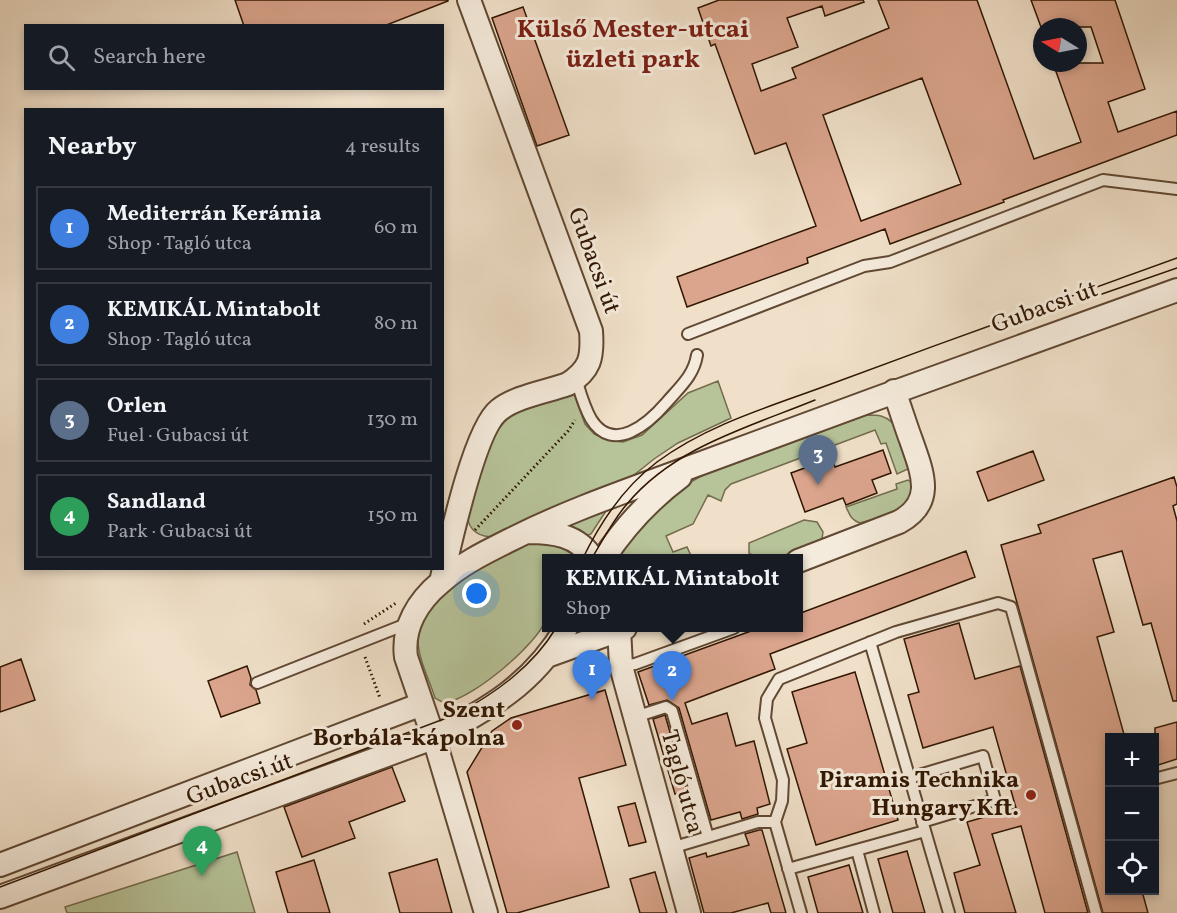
<!DOCTYPE html>
<html lang="en">
<head>
<meta charset="utf-8">
<style>
  :root { --surface:#171b24; --page:#20242c; --text:#f1f3f6; --muted:#9ea1a6; --line:#363941; --accent:#d93025 }
  body { margin:0; font-family:Vollkorn,serif; background:var(--page); color:var(--text) }
  .controls { position:absolute; right:18px; bottom:18px; display:grid; overflow:hidden; border-radius:0px; box-shadow:0 3px 9px #0003 }
  .controls button { width:54px; height:54px; display:grid; place-items:center; padding:0; border:0; border-bottom:2px solid var(--line); background:var(--surface); color:var(--text); font:30px sans-serif }
  .compass { position:absolute; left:1033px; top:18px; width:54px; height:54px; border-radius:50%; background:var(--surface); box-shadow:0 3px 9px #0003; rotate:280deg }
  .you { position:absolute; left:477px; top:594px; width:21px; height:21px; margin:-15px; border:4px solid #fff; border-radius:50%; background:#1a73e8; box-shadow:0 0 0 9px #1a73e833 }
  .badge { display:grid; place-items:center; width:39px; height:39px; border-radius:50%; background:var(--accent); color:#fff; font-size:20px; font-weight:700 }
  .pin { position:absolute; translate:-50% -50px; filter:drop-shadow(0 2px 3px #0008) }
  .pin::after { content:''; position:absolute; top:32px; width:21px; height:18px; background:inherit; clip-path:polygon(0 0,100% 0,50% 100%) }
  .popup { position:absolute; left:542px; top:554px; width:261px; height:78px; box-sizing:border-box; display:grid; place-content:center; border-radius:0px; background:var(--surface); filter:drop-shadow(0 2px 4px #0005); font-size:20px; white-space:nowrap; color:var(--muted) }
  .popup b { font-size:22px; color:var(--text) }
  .popup::after { content:''; position:absolute; left:50%; top:100%; margin-left:-12px; border:12px solid transparent; border-top-color:var(--surface) }
  .list { margin:0; padding:0; list-style:none }
  h2 { display:flex; justify-content:space-between; align-items:center; height:78px; margin:0; padding:0 24px; font-size:26px }
  h2 small { font-size:20px; font-weight:400; color:var(--muted) }
  .list li { display:grid; grid-template-columns:39px 1fr auto; gap:18px; align-items:center; box-sizing:border-box; height:84px; margin:0 12px 12px; padding:0 12px; border:2px solid var(--line); border-radius:0px }
  .list b { display:block; font-size:22px; white-space:nowrap }
  .list p { margin:0; font-size:20px; white-space:nowrap; color:var(--muted) }
  .list em { font-size:20px; font-style:normal; color:var(--muted) }
  .icon { flex:none; width:33px; height:33px; fill:none; stroke:currentColor; stroke-width:2; stroke-linecap:round; stroke-linejoin:round }
  .map { position:relative; flex:none; width:1177px; height:913px; overflow:hidden }
  .search { position:absolute; background:var(--surface); box-shadow:0 3px 9px #0003; left:24px; top:24px; width:420px; height:66px; display:flex; align-items:center; gap:15px; box-sizing:border-box; padding:0 21px; border-radius:0px; color:var(--muted); font-size:22px }
  .panel { position:absolute; background:var(--surface); box-shadow:0 3px 9px #0003; left:24px; top:108px; width:420px; height:462px; border-radius:0px }
  .map>svg:first-child { display:block }
  .green { fill:#b7c399; stroke:#746c4d; stroke-width:1.5 }
  .building { fill:#dba58d; stroke:#301601; stroke-width:1.5; fill-rule:evenodd }
  .lines { fill:none; stroke-linecap:round; stroke-linejoin:round }
  .service-casing { stroke:#604833; stroke-width:14 }
  .minor-casing { stroke:#604833; stroke-width:26 }
  .path { stroke:#301601; stroke-width:3; stroke-dasharray:1.5 3; stroke-linecap:butt }
  .service { stroke:#f5ebdc; stroke-width:10 }
  .minor { stroke:#f5ebdc; stroke-width:22 }
  .tram { stroke:#301601; stroke-width:1.5 }
  .poi-dot { fill:#8f2418; stroke:#f5ebdc; stroke-width:2 }
  .labels { text-anchor:middle; dominant-baseline:central; stroke-width:6; stroke-linejoin:round; paint-order:stroke }
  .street-label { font-size:24px; fill:#301601; stroke:#f5ebdc }
  .poi-label { font-size:24px; font-weight:bold; fill:#301601; stroke:#f5ebdc; text-anchor:end }
  .neighbourhood-label { font-size:26px; font-weight:bold; fill:#7a1f14; stroke:#f5ebdc }
</style>
</head>
<body>
<div class="map">
<svg width="1177" height="913" viewBox="0 0 1177 913">
  <rect width="100%" height="100%" fill="#f0e0c9"/>
  <filter id="stains"><feTurbulence type="fractalNoise" baseFrequency=".00333" numOctaves="4"/><feColorMatrix values="0 0 0 0 .2 0 0 0 0 .09 0 0 0 0 .02 0 0 0 .5 -.17"/></filter>
  <radialGradient id="worn" r=".72"><stop offset=".6" stop-color="#630" stop-opacity="0"/><stop offset="1" stop-color="#630" stop-opacity=".3"/></radialGradient>
  <path class="green" d="M718,381L731,418L678,443L654,459L624,483L498,537C481,538 468,532 467,514C477,482 486,429 517,412C533,403 556,400 574,394L585,424L594,434L607,440L623,442L642,435L688,393Z
    M867,415C871,415 877,415 881,416C900,421 906,449 910,464L908,469L897,474L886,443L881,444L875,430L731,484L725,490L721,501L708,495L693,524L666,536L673,552L687,547L692,558H615L654,509L689,483L703,475Z
    M908,480L911,482C919,511 879,517 860,523C851,520 850,515 846,507L897,489L896,484Z
    M606,509V511L591,534L586,536L559,524Z
    M804,520L817,522L823,532L822,539C804,549 768,566 749,553V543Z
    M538,541L552,542L576,553L577,558H546C546,571 549,609 546,619C538,644 474,697 448,702C443,703 440,701 435,698C430,681 418,659 418,640C419,595 500,553 538,541Z
    M237,852L255,913H67L65,907Z"/>
  <path class="building" d="M235,0H448V1L384,26H244Z
    M719,0H863L864,2L825,16L822,6L787,18L798,47L752,64L761,91L796,78L792,68L889,28L878,0H977L1034,159L1081,142L1053,63H1103L1091,27H1041L1031,0H1115L1145,89L1108,102L1118,132L1177,111V135L1003,200L1004,202L890,244L885,229L807,258L808,263L687,307L677,277L816,226L786,143L755,154L715,44L711,46L698,8ZM922,78L961,184L861,221L823,115Z
    M523,7L569,135L537,146L492,18Z
    M883,450L891,473L872,480L877,493L846,505L843,498L805,512L791,473L832,458L835,467Z
    M1033,451L1044,480L988,501L977,472Z
    M1174,477L1177,487V504L1173,506L1177,521V701H1173L1151,623L1143,625L1122,551L1093,559L1114,632L1097,637L1125,738H1110V891H1142L1148,913H1103L1001,545L1041,533L1038,525Z
    M966,551L975,577L770,654L775,669L685,703L692,724L727,713L736,746L754,741L770,804L757,808L758,814L742,819L740,812L711,820L679,708L667,700L649,705L638,672L762,627H798V614Z
    M959,623L975,679L1020,666L1088,913H1045L1021,826L992,834L1016,913H965L954,873L980,865L967,822L1016,808L993,727L923,748L908,695L919,692L904,639Z
    M21,659L35,700L0,712V667Z
    M247,666L251,678L250,685L256,690L260,703L221,717L208,681Z
    M855,672L898,820L816,845L787,749L807,743L792,692Z
    M605,690L626,765L579,778L609,887L517,913H507L467,772L492,731L511,718Z
    M665,715L687,791L675,794L653,719Z
    M1177,722V759L1155,766V728Z
    M392,767L405,801L349,822L355,838L302,857L284,807Z
    M635,803L646,842L629,846L618,807Z
    M759,830H762L786,913H771L768,903L731,913H704L689,858L706,853L707,857L749,845L745,834Z
    M907,851L925,913H893L878,859Z
    M437,859L452,913H400L389,873Z
    M314,860L330,913H288L276,872Z
    M849,865L863,913H818L808,877Z
    M655,872L667,913H640L630,879Z"/>
  <g class="lines">
    <g class="service-casing">
      <path id="service" d="M688,334L864,266L890,262L1103,180L1177,189
        M576,379C580,392 584,407 591,419C613,455 649,423 667,402C680,387 694,375 697,355
        M870,642L949,913
        M621,666L635,664L734,628
        M257,683L409,623
        M635,717L666,707L672,711L708,837L671,848
        M909,778L983,756L995,800L922,822
        M1154,779L1177,773
        M708,837L758,822H775
        M857,850L874,913
        M788,869L925,831
        M801,913L775,822L782,801L783,780L765,718L767,699L779,679L896,632L998,603L1011,607L1096,913"/>
    </g>
    <g class="minor-casing">
      <path id="minor" d="M528,532C553,532 578,535 592,558
        M604,558C625,526 649,500 680,477
        M798,561L899,522C936,502 922,472 911,440C905,424 900,407 894,391
        M441,582C449,548 474,429 499,410C517,396 546,392 568,384C590,370 593,358 591,331L469,0
        M619,628L621,666L689,913
        M547,656L625,628
        M0,865L422,704
        M0,897L433,738C491,707 532,685 566,628
        M486,913L436,745L406,657C402,627 418,601 441,582C461,564 486,552 510,540C571,509 635,488 699,464C858,405 1017,347 1177,290"/>
    </g>
    <path class="path" d="M475,530L568,431L575,420
      M364,624L396,603
      M365,657L380,698"/>
    <use href="#service" class="service"/>
    <use href="#minor" class="minor"/>
    <path class="tram" d="M1102,294L1177,268
      M583,558C600,523 625,486 657,462C708,424 772,406 831,384C946,341 1062,300 1177,258
      M592,558C603,540 613,520 627,504C674,447 749,427 815,400
      M0,887L457,714C497,692 533,666 556,628"/>
  </g>
  <g class="poi-dot">
    <circle cx="517" cy="725" r="6"/>
    <circle cx="1031" cy="795" r="6"/>
  </g>
  <g class="labels">
    <g class="street-label">
      <text transform="translate(593 261) rotate(70)">Gubacsi út</text>
      <text transform="translate(1045 308) rotate(-20)">Gubacsi út</text>
      <text transform="translate(240 780) rotate(-20)">Gubacsi út</text>
      <text transform="translate(681 782) rotate(75)">Tagló utca</text>
    </g>
    <g class="poi-label">
      <text x="505" y="711">Szent<tspan x="505" dy="28">Borbála-kápolna</tspan></text>
      <text x="1019" y="781">Piramis Technika<tspan x="1019" dy="28">Hungary Kft.</tspan></text>
    </g>
    <g class="neighbourhood-label">
      <text x="633" y="30">Külső Mester-utcai<tspan x="633" dy="30">üzleti park</tspan></text>
    </g>
  </g>
  <rect width="100%" height="100%" filter="url(#stains)"/>
  <rect width="100%" height="100%" fill="url(#worn)"/>
</svg>
<div class="controls">
<button>+</button>
<button>−</button>
<button><svg class="icon" aria-label="locate" viewBox="0 0 24 24"><circle cx="12" cy="12" r="6"/><path d="M12 2v4M12 18v4M2 12h4M18 12h4"/></svg></button>
</div>
<svg class="compass" viewBox="-18 -18 36 36"><path d="M0-13l5 13h-10z" fill="#e53935"/><path d="M0 13l5-13h-10z" fill="#9ea1a6"/></svg>
<div class="you"></div>
<div class="pin badge" style="left:592px;top:700px;background:#3f7fe0">1</div>
<div class="pin badge" style="left:672px;top:701px;background:#3f7fe0">2</div>
<div class="popup"><b>KEMIKÁL Mintabolt</b>Shop</div>
<div class="pin badge" style="left:818px;top:485px;background:#5c6f8a">3</div>
<div class="pin badge" style="left:202px;top:876px;background:#2e9e5b">4</div>
<div class="search"><svg class="icon" aria-label="search" viewBox="0 0 24 24"><circle cx="10" cy="10" r="6"/><path d="M15 15l6 6"/></svg>Search here</div>
<section class="panel">
<h2>Nearby<small>4 results</small></h2>
<ul class="list">
<li><span class="badge" style="background:#3f7fe0">1</span><div><b>Mediterrán Kerámia</b><p>Shop · Tagló utca</p></div><em>60 m</em></li>
<li><span class="badge" style="background:#3f7fe0">2</span><div><b>KEMIKÁL Mintabolt</b><p>Shop · Tagló utca</p></div><em>80 m</em></li>
<li><span class="badge" style="background:#5c6f8a">3</span><div><b>Orlen</b><p>Fuel · Gubacsi út</p></div><em>130 m</em></li>
<li><span class="badge" style="background:#2e9e5b">4</span><div><b>Sandland</b><p>Park · Gubacsi út</p></div><em>150 m</em></li>
</ul>
</section>
</div>
</body>
</html>
